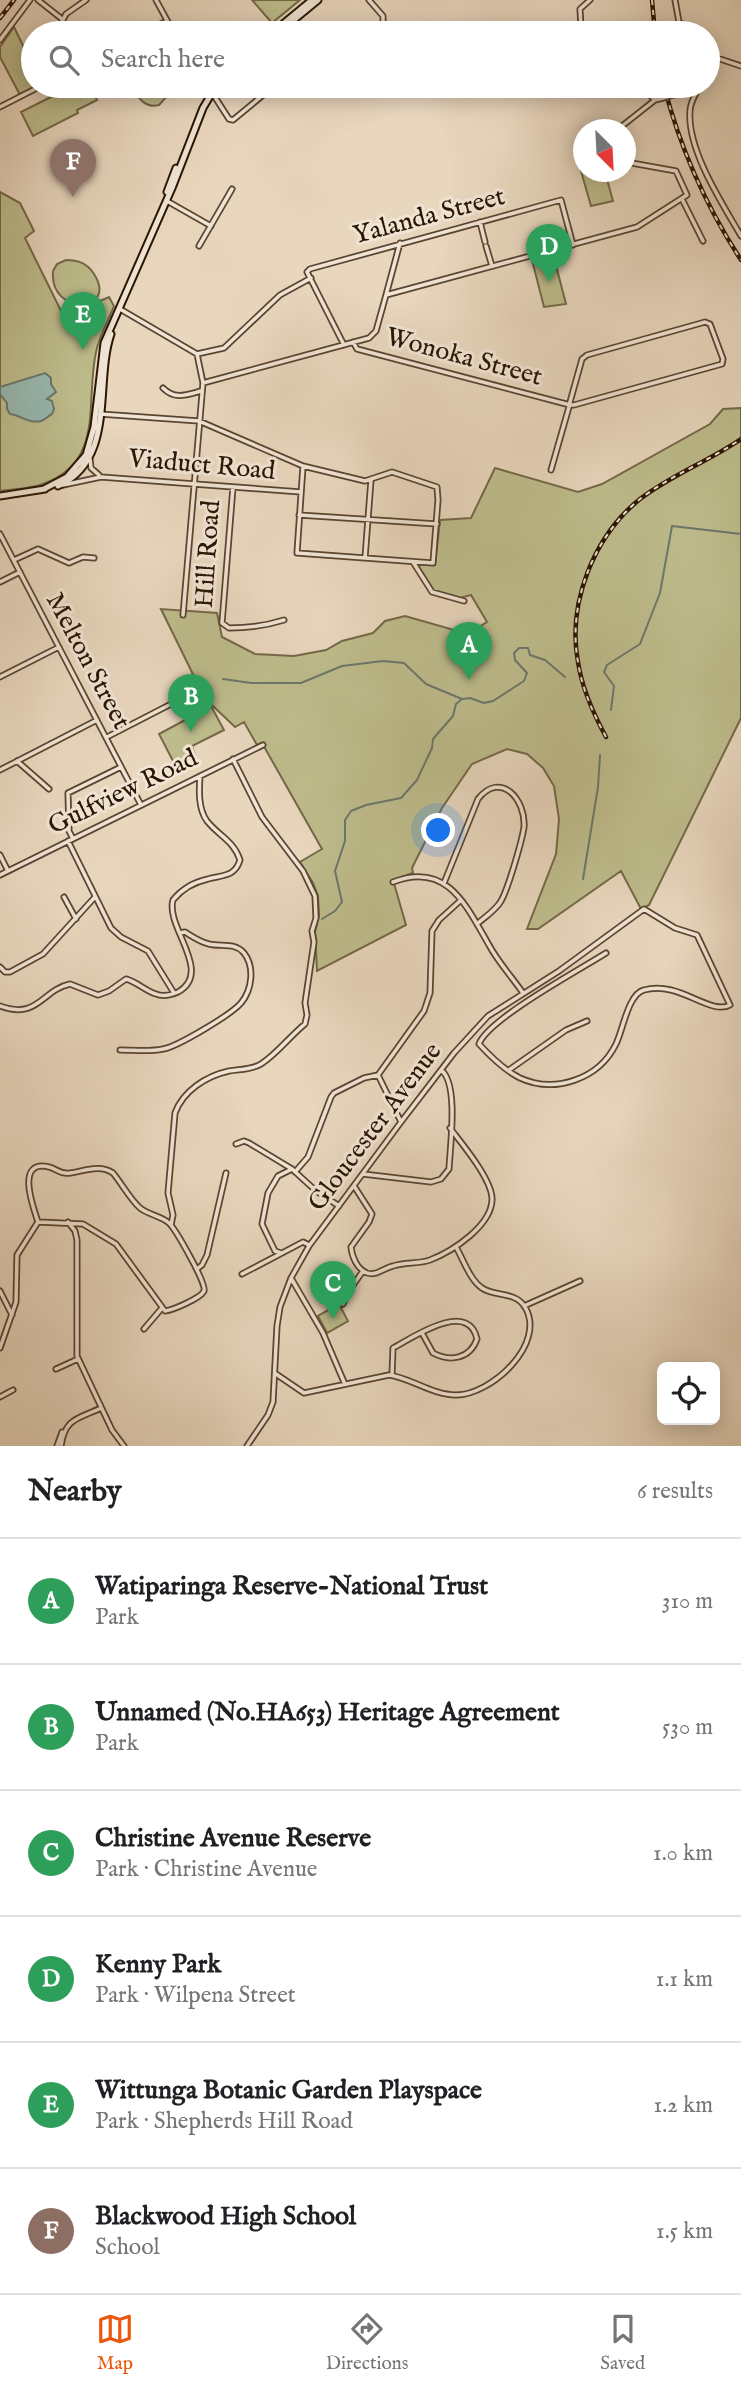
<!DOCTYPE html>
<html lang="en">
<head>
<meta charset="utf-8">
<style>
  :root { --surface:#fff; --page:#f6f6f6; --text:#202124; --muted:#757577; --line:#e0e0e0; --accent:#ea580c }
  body { margin:0; font-family:"IM FELL English",serif; background:var(--page); color:var(--text) }
  .controls { position:absolute; right:21px; bottom:21px; display:grid; overflow:hidden; border-radius:10px; box-shadow:0 4px 18px #0003 }
  .controls button { width:63px; height:63px; display:grid; place-items:center; padding:0; border:0; border-bottom:2px solid var(--line); background:var(--surface); color:var(--text); font:35px sans-serif }
  .compass { position:absolute; left:573px; top:119px; width:63px; height:63px; border-radius:50%; background:var(--surface); box-shadow:0 4px 18px #0003; rotate:156deg }
  .you { position:absolute; left:439px; top:831px; width:24px; height:24px; margin:-18px; border:5px solid #fff; border-radius:50%; background:#1a73e8; box-shadow:0 0 0 10px #1a73e833 }
  .badge { display:grid; place-items:center; width:46px; height:46px; border-radius:50%; background:var(--accent); color:#fff; font-size:23px; font-weight:700 }
  .pin { position:absolute; translate:-50% -58px; filter:drop-shadow(0 2px 4px #0008) }
  .pin::after { content:''; position:absolute; top:37px; width:24px; height:21px; background:inherit; clip-path:polygon(0 0,100% 0,50% 100%) }
  .list { margin:0; padding:0; list-style:none }
  h2 { display:flex; justify-content:space-between; align-items:center; height:91px; margin:0; padding:0 28px; font-size:30px }
  h2 small { font-size:23px; font-weight:400; color:var(--muted) }
  .list li { display:grid; grid-template-columns:46px 1fr auto; gap:21px; align-items:center; box-sizing:border-box; height:126px; padding:0 28px; border-top:2px solid var(--line) }
  .list b { display:block; font-size:26px; white-space:nowrap }
  .list p { margin:0; font-size:23px; white-space:nowrap; color:var(--muted) }
  .list em { font-size:23px; font-style:normal; color:var(--muted) }
  .icon { flex:none; width:38px; height:38px; fill:none; stroke:currentColor; stroke-width:2; stroke-linecap:round; stroke-linejoin:round }
  .map { position:relative; flex:none; width:741px; height:1446px; overflow:hidden }
  .search { position:absolute; background:var(--surface); box-shadow:0 4px 18px #0003; left:21px; right:21px; top:21px; height:77px; display:flex; align-items:center; gap:18px; box-sizing:border-box; padding:0 24px; border-radius:38px; color:var(--muted); font-size:26px }
  .sheet { height:847px; background:var(--surface) }
  nav { display:flex; justify-content:space-around; align-items:center; box-sizing:border-box; height:98px; border-top:2px solid var(--line); background:var(--surface); font-size:19px; color:var(--muted) }
  nav a { display:grid; justify-items:center; gap:4px }
  nav .on { color:var(--accent) }
  .map>svg:first-child { display:block }
  .green { fill:#bebc8c; stroke:#746847; stroke-width:2 }
  .water { fill:#97b9b1; stroke:#6b776b; stroke-width:2 }
  .lines { fill:none; stroke-linecap:round; stroke-linejoin:round }
  .stream { stroke:#6b776b; stroke-width:2 }
  .street-casing { stroke:#5a4531; stroke-width:7 }
  .secondary-casing { stroke:#2a1502; stroke-width:9 }
  .street { stroke:#f0e4d4; stroke-width:3.5 }
  .secondary { stroke:#f0e4d4; stroke-width:5 }
  .rail-casing { stroke:#2a1502; stroke-width:4.5 }
  .rail { stroke:#f0e4d4; stroke-width:2; stroke-dasharray:5; stroke-linecap:butt }
  .street-bridge-casing { stroke:#5a4531; stroke-width:7; stroke-linecap:butt }
  .street-bridge { stroke:#f0e4d4; stroke-width:3.5 }
  .labels { text-anchor:middle; dominant-baseline:central; stroke-width:6; stroke-linejoin:round; paint-order:stroke }
  .street-label { font-size:26px; fill:#2a1502; stroke:#f0e4d4 }
</style>
</head>
<body>
<div class="map">
<svg width="741" height="1446" viewBox="0 0 741 1446">
  <rect width="100%" height="100%" fill="#e8d6bd"/>
  <filter id="stains"><feTurbulence type="fractalNoise" baseFrequency=".00286" numOctaves="4"/><feColorMatrix values="0 0 0 0 .2 0 0 0 0 .09 0 0 0 0 .02 0 0 0 .5 -.17"/></filter>
  <radialGradient id="worn" r=".72"><stop offset=".6" stop-color="#630" stop-opacity="0"/><stop offset="1" stop-color="#630" stop-opacity=".3"/></radialGradient>
  <path class="green" d="M252,0H300L272,23Z
    M14,27L33,66V86H38L20,95L0,57V47Z
    M64,86H89L97,100L77,110L78,113L33,136L21,112L65,90Z
    M130,86H166L168,95L159,105C144,109 138,96 130,86Z
    M583,155L584,172H605L613,201L591,206L577,157Z
    M0,192L20,203L34,231L25,238L64,317L109,297L114,306C108,321 99,337 96,352C85,403 105,462 43,484C30,489 14,489 0,491Z
    M553,254L566,304L544,307L532,260Z
    M66,260C78,260 87,263 94,274C119,313 49,317 53,271L57,264Z
    M741,408V718L649,905L641,909L621,871L538,929H527L556,854L559,819L554,786L543,768L527,754L507,749L472,764L442,808L412,868L413,873L393,880L406,925L317,971L315,932L319,916L318,896L313,883L300,862L322,849L262,743L257,745L244,722L235,727L212,705H208L161,609L217,613L222,637L255,654L294,656L326,650L342,641L373,633L385,621L405,616L461,632L477,628L487,622L471,595L460,598L434,591L417,564L435,565L440,520L471,518L495,468L578,492L602,484L710,424L723,409Z
    M211,706L224,730L192,746L195,755L182,761H173L159,734Z
    M339,1304L348,1321L327,1333L318,1316Z"/>
  <path class="water" d="M45,373L51,378V384L56,392L47,399L52,401L54,409L52,414C48,416 45,420 41,421C29,424 20,415 10,414L7,409V403L0,394V387Z"/>
  <g class="lines">
    <path class="stream" d="M223,679L251,683H301L342,666L383,661L404,663L426,684L462,699
      M611,710L614,686L604,672L607,665L640,644L660,593L672,526L741,534
      M583,879L598,787L600,755
      M322,919L335,911L342,902L335,871L345,841V820L351,811L366,805L401,798L417,780L432,748L433,739L453,716L456,704L462,699L470,698L484,703L493,701L524,681L527,673L515,660L514,653L519,648H528L530,655L545,660L565,677"/>
    <g class="street-casing">
      <path id="street" d="M38,0L62,19
        M156,0L174,33
        M369,0L383,16V33
        M590,0L580,9L581,28L604,33
        M675,0L679,22L695,33
        M469,29V33
        M56,33L66,14L86,0
        M142,33L167,21
        M0,40L30,0
        M708,45L717,58L708,73
        M717,58L741,66
        M202,86L211,91L229,119L233,120L274,86
        M640,86L655,100L663,98
        M700,86C696,93 690,102 690,111C687,150 722,203 741,236
        M673,95L696,92
        M0,107L41,86
        M617,130L655,100
        M682,199L703,241
        M167,201L211,226
        M480,222L485,242
        M199,246L232,189
        M486,246L492,266
        M386,295L400,243
        M120,309L197,354L224,348L280,295L311,278
        M353,342L357,349L570,405H574L722,364L723,359L710,324L705,322L698,324L587,355L582,359L570,402L569,407L551,470
        M344,345L307,272L310,269L561,200L573,245
        M197,354L203,383
        M163,388C175,400 186,395 201,391
        M100,414L199,421L303,466L365,481L392,472L437,487L438,500L433,563L297,553L303,466
        M90,459L91,468L99,475
        M63,485L101,477L301,492
        M233,487L222,623L229,628C249,628 265,626 284,620
        M299,515L437,524
        M0,534L141,805
        M365,558L371,480
        M14,560L38,549L69,563L83,557L94,558
        M413,562L432,592L464,601
        M0,582L20,572
        M183,615L203,383L369,338L376,331L386,295L637,227L687,195L676,171L626,162
        M0,677L59,647
        M107,737L173,703
        M17,761L49,789
        M0,770L97,720
        M73,839L69,831L68,793L121,767
        M68,841L111,928L121,937L148,951L174,993
        M0,855L8,871
        M0,875L263,745
        M393,882C447,861 466,905 489,945C498,962 512,977 523,993
        M444,883L478,799C501,770 526,800 524,827C522,841 508,889 501,901C496,910 485,917 477,924
        M64,897L76,919
        M0,967L5,972H10L43,954L95,897
        M0,1006C38,1020 42,990 70,984L98,995L109,991L126,979C137,982 146,991 156,994C163,997 171,995 178,992C214,972 165,927 173,900C182,889 194,882 208,879C222,875 235,877 240,860C234,841 219,836 207,821C198,809 199,790 200,776
        M120,1050C134,1050 149,1052 163,1049C177,1047 232,1014 241,1003C252,990 255,967 244,953C235,942 221,947 209,944C200,942 193,937 185,932L180,933
        M509,1070L566,1030L587,1021
        M378,1075L424,1011L430,993L432,931L439,920L461,900
        M236,1144L244,1141L249,1143L292,1169L315,1190L339,1206
        M295,1172L308,1157L331,1097L334,1093L364,1078L378,1075L401,1122
        M363,1174L431,1182L441,1179L449,1169C450,1147 459,1083 441,1070
        M354,1186L372,1214L369,1222L351,1247C352,1257 357,1269 367,1273C377,1276 384,1268 393,1266C405,1262 419,1264 430,1260C453,1251 493,1225 492,1198C491,1178 462,1144 450,1128
        M68,1222L75,1231L77,1240V1356L112,1430L124,1446
        M171,1225L173,1215L168,1193L175,1113C183,1091 206,1076 229,1071C240,1069 251,1070 261,1064C277,1054 290,1036 305,1024L307,1015L305,1003L314,942L312,931L316,918L315,896L303,871L262,817L233,759
        M281,1253L275,1251L262,1224L268,1193L278,1176L292,1169
        M197,1269L202,1265L207,1255L226,1173
        M242,1274L303,1242L309,1245
        M291,1278L323,1333L344,1382
        M0,1291L12,1315
        M343,1304L351,1288L363,1271
        M524,1306L580,1281
        M144,1329L162,1308
        M0,1348L16,1302L17,1255L38,1222C33,1207 15,1159 49,1167C57,1169 61,1175 70,1173C84,1171 100,1164 113,1173C122,1184 130,1199 140,1208C149,1215 161,1216 169,1223C176,1230 207,1284 204,1291C201,1298 173,1310 165,1311L116,1244L83,1224L38,1222
        M56,1369L78,1359
        M276,1374L304,1393L389,1375C411,1378 432,1395 456,1395C491,1395 547,1344 525,1307C515,1291 495,1297 482,1288C470,1280 463,1259 456,1247
        M392,1375L393,1348C412,1338 468,1299 477,1339C470,1359 450,1362 433,1353L422,1333
        M0,1397L13,1390
        M57,1446L62,1432
        M61,1446C65,1418 78,1419 101,1408
        M247,1446L268,1415L273,1402L277,1326L280,1307L291,1278L309,1246L401,1122L454,1053L488,1016L559,971L644,909L675,928L697,935L730,1005C710,1016 679,980 644,990C628,994 623,1030 616,1044C599,1079 555,1094 520,1078C506,1071 490,1056 479,1044C488,1019 581,969 606,953"/>
    </g>
    <g class="secondary-casing">
      <path id="secondary" d="M272,33L312,0
        M278,33L318,0
        M167,192L176,168
        M58,486C117,459 94,384 111,334
        M44,489L67,477L86,455L94,427L104,343L172,188L203,108L216,86
        M0,496L45,489"/>
    </g>
    <use href="#street" class="street"/>
    <use href="#secondary" class="secondary"/>
    <g class="rail-casing">
      <path id="rail" d="M652,0L655,33
        M0,18L14,0
        M664,86C680,148 706,206 741,260
        M606,737C593,713 582,689 578,662C567,603 594,536 640,499C671,475 709,461 741,439"/>
    </g>
    <use href="#rail" class="rail"/>
    <g class="street-bridge-casing">
      <path id="street-bridge" d="M663,98L673,95"/>
    </g>
    <use href="#street-bridge" class="street-bridge"/>
  </g>
  <g class="labels">
    <g class="street-label">
      <text transform="translate(429 216) rotate(-15)">Yalanda Street</text>
      <text transform="translate(464 357) rotate(15)">Wonoka Street</text>
      <text transform="translate(202 465) rotate(5)">Viaduct Road</text>
      <text transform="translate(208 554) rotate(-86)">Hill Road</text>
      <text transform="translate(88 661) rotate(62)">Melton Street</text>
      <text transform="translate(123 792) rotate(-26)">Gulfview Road</text>
      <text transform="translate(375 1127) rotate(-53)">Gloucester Avenue</text>
    </g>
  </g>
  <rect width="100%" height="100%" filter="url(#stains)"/>
  <rect width="100%" height="100%" fill="url(#worn)"/>
</svg>
<div class="controls">
<button><svg class="icon" aria-label="locate" viewBox="0 0 24 24"><circle cx="12" cy="12" r="6"/><path d="M12 2v4M12 18v4M2 12h4M18 12h4"/></svg></button>
</div>
<svg class="compass" viewBox="-18 -18 36 36"><path d="M0-13l5 13h-10z" fill="#e53935"/><path d="M0 13l5-13h-10z" fill="#757577"/></svg>
<div class="you"></div>
<div class="pin badge" style="left:469px;top:680px;background:#2e9e5b">A</div>
<div class="pin badge" style="left:191px;top:732px;background:#2e9e5b">B</div>
<div class="pin badge" style="left:333px;top:1319px;background:#2e9e5b">C</div>
<div class="pin badge" style="left:549px;top:282px;background:#2e9e5b">D</div>
<div class="pin badge" style="left:83px;top:350px;background:#2e9e5b">E</div>
<div class="pin badge" style="left:73px;top:197px;background:#8d6e63">F</div>
<div class="search"><svg class="icon" aria-label="search" viewBox="0 0 24 24"><circle cx="10" cy="10" r="6"/><path d="M15 15l6 6"/></svg>Search here</div>
</div>
<section class="sheet">
<h2>Nearby<small>6 results</small></h2>
<ul class="list">
<li><span class="badge" style="background:#2e9e5b">A</span><div><b>Watiparinga Reserve-National Trust</b><p>Park</p></div><em>310 m</em></li>
<li><span class="badge" style="background:#2e9e5b">B</span><div><b>Unnamed (No.HA653) Heritage Agreement</b><p>Park</p></div><em>530 m</em></li>
<li><span class="badge" style="background:#2e9e5b">C</span><div><b>Christine Avenue Reserve</b><p>Park · Christine Avenue</p></div><em>1.0 km</em></li>
<li><span class="badge" style="background:#2e9e5b">D</span><div><b>Kenny Park</b><p>Park · Wilpena Street</p></div><em>1.1 km</em></li>
<li><span class="badge" style="background:#2e9e5b">E</span><div><b>Wittunga Botanic Garden Playspace</b><p>Park · Shepherds Hill Road</p></div><em>1.2 km</em></li>
<li><span class="badge" style="background:#8d6e63">F</span><div><b>Blackwood High School</b><p>School</p></div><em>1.5 km</em></li>
</ul>
</section>
<nav>
<a class="on"><svg class="icon" aria-label="map" viewBox="0 0 24 24"><path d="M3 6l6-2 6 2 6-2v14l-6 2-6-2-6 2zM9 4v14M15 6v14"/></svg>Map</a>
<a><svg class="icon" aria-label="directions" viewBox="0 0 24 24"><path d="M12 3l9 9-9 9-9-9zM9 14v-3h6M13 9l2 2-2 2"/></svg>Directions</a>
<a><svg class="icon" aria-label="saved" viewBox="0 0 24 24"><path d="M7 4h10v16l-5-4-5 4z"/></svg>Saved</a>
</nav>
</body>
</html>
